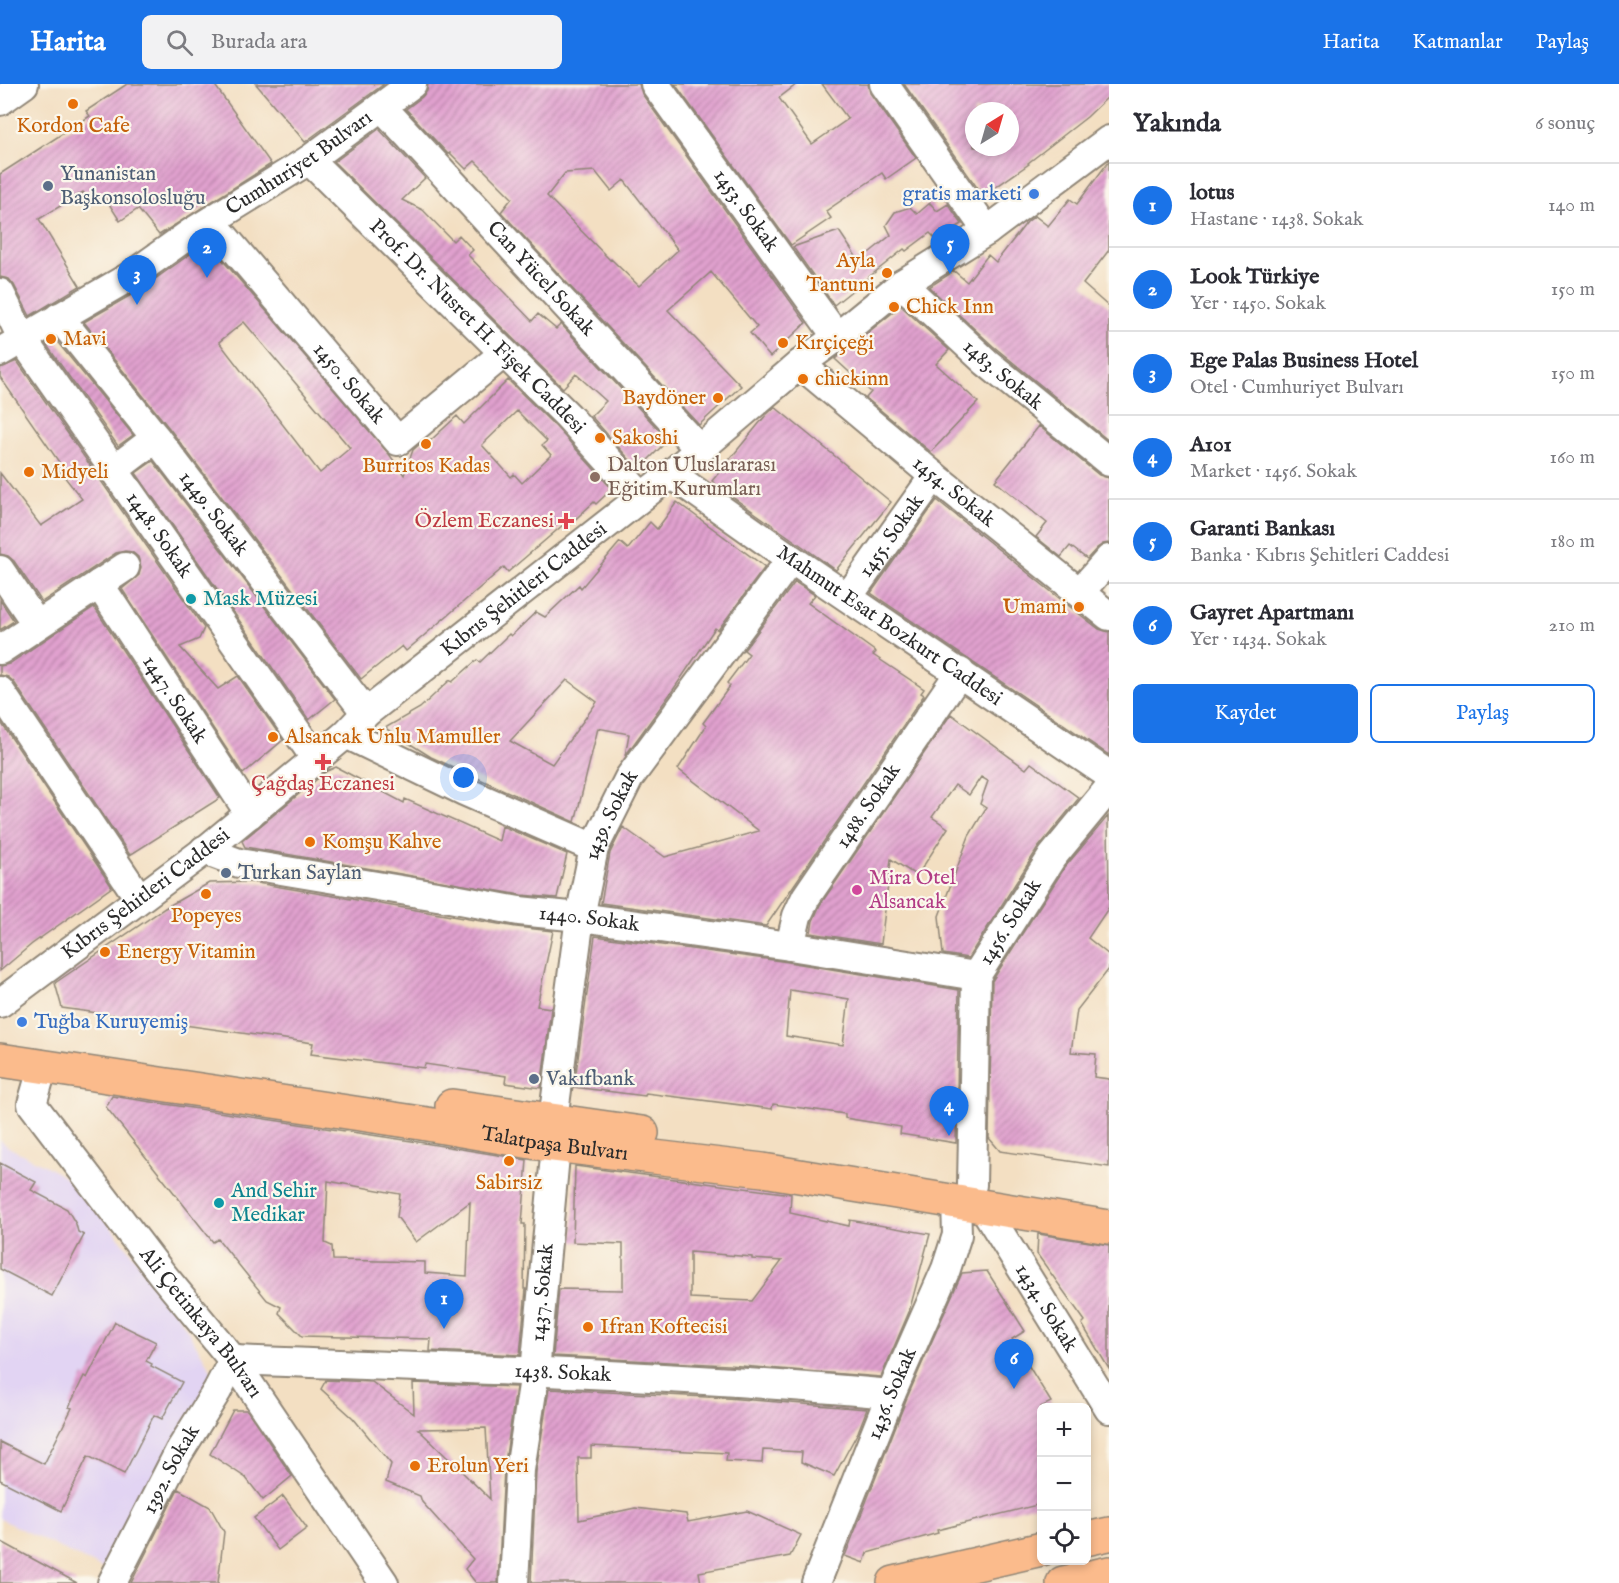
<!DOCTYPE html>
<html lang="tr">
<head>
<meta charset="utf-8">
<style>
  :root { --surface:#fff; --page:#f2f2f3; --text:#2b2b33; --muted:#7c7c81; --line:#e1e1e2; --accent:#1a73e8 }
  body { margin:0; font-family:"IM FELL English",serif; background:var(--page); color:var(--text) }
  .controls { position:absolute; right:18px; bottom:18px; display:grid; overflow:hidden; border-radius:9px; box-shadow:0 3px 9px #0003 }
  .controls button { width:54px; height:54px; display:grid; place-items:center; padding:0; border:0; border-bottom:2px solid var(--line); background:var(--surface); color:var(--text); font:30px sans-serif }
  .compass { position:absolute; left:965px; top:18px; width:54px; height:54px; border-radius:50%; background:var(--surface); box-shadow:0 3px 9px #0003; rotate:37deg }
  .you { position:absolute; left:464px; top:694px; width:21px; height:21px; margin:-15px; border:4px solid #fff; border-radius:50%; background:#1a73e8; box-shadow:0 0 0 9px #1a73e833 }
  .badge { display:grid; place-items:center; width:39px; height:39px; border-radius:50%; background:var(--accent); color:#fff; font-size:20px; font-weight:700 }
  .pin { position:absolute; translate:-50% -50px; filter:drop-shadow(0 2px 3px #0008) }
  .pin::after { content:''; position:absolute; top:32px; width:21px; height:18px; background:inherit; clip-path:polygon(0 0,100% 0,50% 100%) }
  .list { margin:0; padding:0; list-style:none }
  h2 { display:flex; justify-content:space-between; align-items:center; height:78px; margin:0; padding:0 24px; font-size:26px }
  h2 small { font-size:20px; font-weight:400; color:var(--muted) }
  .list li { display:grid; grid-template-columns:39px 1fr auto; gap:18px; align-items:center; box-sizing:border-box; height:84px; padding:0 24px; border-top:2px solid var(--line) }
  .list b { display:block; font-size:22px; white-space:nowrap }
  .list p { margin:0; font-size:20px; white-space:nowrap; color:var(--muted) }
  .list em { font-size:20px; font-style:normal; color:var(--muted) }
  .actions { display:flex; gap:12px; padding:18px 24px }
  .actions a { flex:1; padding:14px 0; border:2px solid var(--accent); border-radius:9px; text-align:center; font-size:21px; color:var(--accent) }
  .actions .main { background:var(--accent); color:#fff }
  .icon { flex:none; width:33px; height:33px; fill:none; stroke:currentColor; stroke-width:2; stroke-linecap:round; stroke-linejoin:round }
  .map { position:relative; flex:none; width:1109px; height:1499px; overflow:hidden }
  header { display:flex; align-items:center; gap:36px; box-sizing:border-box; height:84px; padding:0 30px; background:var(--accent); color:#fff }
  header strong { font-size:28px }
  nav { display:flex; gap:33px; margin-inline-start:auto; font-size:21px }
  .search { width:420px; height:54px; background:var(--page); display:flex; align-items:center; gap:15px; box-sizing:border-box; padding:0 21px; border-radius:9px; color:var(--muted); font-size:22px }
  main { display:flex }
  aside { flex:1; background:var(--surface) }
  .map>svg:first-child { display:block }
  .built { fill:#e2d4f3 }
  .building { fill:url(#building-hatch); fill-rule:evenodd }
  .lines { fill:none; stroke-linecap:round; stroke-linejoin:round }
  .minor-casing { stroke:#8f8576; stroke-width:32 }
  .major-casing { stroke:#8f8576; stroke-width:36 }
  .minor { stroke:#fff; stroke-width:28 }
  .major { stroke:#fbbb8c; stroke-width:33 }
  .food-dot { fill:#e8710a; stroke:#fbf7ec; stroke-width:2 }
  .service-dot { fill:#5c6f8a; stroke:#fbf7ec; stroke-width:2 }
  .shop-dot { fill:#3f7fe0; stroke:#fbf7ec; stroke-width:2 }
  .education-dot { fill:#8d6e63; stroke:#fbf7ec; stroke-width:2 }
  .health-dot { fill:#e0444e; stroke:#fbf7ec; stroke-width:2 }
  .culture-dot { fill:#0f9aa8; stroke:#fbf7ec; stroke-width:2 }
  .hotel-dot { fill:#d1479c; stroke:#fbf7ec; stroke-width:2 }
  .labels { text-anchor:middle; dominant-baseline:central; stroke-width:4.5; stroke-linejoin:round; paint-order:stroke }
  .food-label { font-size:21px; fill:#c56008; stroke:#fbf7ec; text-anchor:start }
  .street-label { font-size:21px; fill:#2b2b2b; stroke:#fbf7ec }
  .service-label { font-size:21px; fill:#4e5e75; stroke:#fbf7ec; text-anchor:start }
  .shop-label { font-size:21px; fill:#366cbe; stroke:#fbf7ec; text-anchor:end }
  .education-label { font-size:21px; fill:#785e54; stroke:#fbf7ec; text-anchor:start }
  .health-label { font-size:21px; fill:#be3a42; stroke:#fbf7ec; text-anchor:end }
  .culture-label { font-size:21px; fill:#0d838f; stroke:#fbf7ec; text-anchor:start }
  .hotel-label { font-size:21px; fill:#b23c85; stroke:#fbf7ec; text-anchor:start }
</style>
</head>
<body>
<header>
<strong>Harita</strong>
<div class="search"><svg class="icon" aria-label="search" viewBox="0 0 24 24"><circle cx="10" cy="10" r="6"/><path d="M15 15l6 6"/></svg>Burada ara</div>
<nav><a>Harita</a><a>Katmanlar</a><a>Paylaş</a></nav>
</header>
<main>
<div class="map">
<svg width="1109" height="1499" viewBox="0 0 1109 1499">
  <defs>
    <pattern id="building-hatch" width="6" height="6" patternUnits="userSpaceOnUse" patternTransform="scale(1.5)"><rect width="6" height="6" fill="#e1a1cf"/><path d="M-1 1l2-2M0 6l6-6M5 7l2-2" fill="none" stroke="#b783a8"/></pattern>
  </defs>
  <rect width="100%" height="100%" fill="#fbf7ec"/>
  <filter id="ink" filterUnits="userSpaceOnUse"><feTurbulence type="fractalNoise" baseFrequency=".0167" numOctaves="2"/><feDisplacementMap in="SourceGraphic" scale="12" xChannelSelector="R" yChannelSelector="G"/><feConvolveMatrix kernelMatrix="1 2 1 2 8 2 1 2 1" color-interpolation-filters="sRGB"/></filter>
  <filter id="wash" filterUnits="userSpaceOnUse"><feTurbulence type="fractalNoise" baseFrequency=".008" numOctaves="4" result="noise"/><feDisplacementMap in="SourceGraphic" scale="24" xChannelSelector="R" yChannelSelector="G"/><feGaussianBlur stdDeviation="1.35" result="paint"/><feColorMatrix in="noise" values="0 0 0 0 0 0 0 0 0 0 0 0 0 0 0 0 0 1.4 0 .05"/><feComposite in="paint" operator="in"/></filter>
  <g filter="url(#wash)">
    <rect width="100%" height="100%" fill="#f3dfc2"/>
    <path class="built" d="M0,1056L10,1064L48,1083L80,1104L171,1219L213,1289L112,1489L0,1435Z"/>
    <g id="blocks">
      <path class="building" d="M127,0H214L271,80L159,151L138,125L120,137L104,112L91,120L83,108L39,135L80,202L30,232L14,201L9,195L0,193V90L90,32L86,27Z
        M256,0H384L305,58Z
        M428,0H639L642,10L806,239L770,273L750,249L757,243L711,188L668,226L741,302L699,341L501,128L512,114L475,77L466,85L450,69L448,70L406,25L422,13L427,7ZM595,87L611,107L624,96L678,166L639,202L611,175L610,176L547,112L565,89Z
        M675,0H797L779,14L812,60L848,35L822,0H868L870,9L916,74L886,95L882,89L826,127L831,134L791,161Z
        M904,0H1109V12L1087,33L1028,79L1029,80L983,112ZM974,27H1010V63H974Z
        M379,45L425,94L402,116L423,126L453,157L459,151L473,166L468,171L532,237L538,230L556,245L561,240L668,356L647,377L645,376L637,384L591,332L606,317L576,290L563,304L334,78Z
        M1109,77V166L1083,200L1109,223V357L993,262L929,203L954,187L967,198L988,171L996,178L1027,138L1035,132L1048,142L1070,115L1077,120Z
        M930,119L937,127L948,120L962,140L937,156L930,149L906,167L904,165L834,221L793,163L839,147L859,177L891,151L886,141L895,128L910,123L917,130Z
        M207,158L389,370L404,391L413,366L422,358L431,356L457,332L464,340L508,296L556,343L612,405L596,420L594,418L566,444L563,441L508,488L504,483L406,567L402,562L361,595L169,344L84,238L138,207ZM244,238L350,364L320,389L219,258ZM517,327L547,357L542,361L551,371L522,399L514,390L511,393L482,361Z
        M901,222L949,266L936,280L978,318L931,368L866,314L871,308L835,275Z
        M55,255L133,351L118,362L46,260Z
        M17,277L204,544L199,555L180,563L218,605L238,592L283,656L243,690L122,505L139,491L141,483L138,473L132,468L125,467L116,469L42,518L14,477L8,472L0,470V389L41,442L82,415L55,381L59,378L0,293V284Z
        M775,323L891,418L836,486L731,412L712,397L766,331Z
        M1039,342L1099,391L1109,394V459L1103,460L1097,464L1087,475L1070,462L1061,473L1036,453L1047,439L995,397Z
        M153,377L335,615L309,636L136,389Z
        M937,416L1069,522L1099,545L1109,548V671L871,509Z
        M677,418L765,483L718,546L715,544L673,606L625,672L629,650L598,644L575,738L431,673L385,644L420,624L450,596L452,598L477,576L480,578L509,550L511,552L536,528L545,533L579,501L581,504L620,458L628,465L650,438L657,445ZM567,596L597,618L552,680L510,657Z
        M795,498L815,511L808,519L876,568L873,571L924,605L921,609L924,611L766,842L601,819L610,769L623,743L665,773L759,747L678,685L706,642L703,639L730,602L727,599L749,570L744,566Z
        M0,516L14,537L0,546Z
        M94,523L220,714L130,771L14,598L8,593L0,591V582L9,580Z
        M951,630L1026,685L1031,679L1079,714L1038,764L968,874L943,870L939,832L969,752L986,724L980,720L988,697L981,693L969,711L955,701L932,733L948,744L917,792L891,775L881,860L811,849L813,837L820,821Z
        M0,637L112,803L32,860L0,887Z
        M336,683L404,719L405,715L499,757L502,742L567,770L557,814L521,811L245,763L242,757L327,687Z
        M1108,732L1109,823L1088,854L1109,871V885L1077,926L1071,968L1096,970L1094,993L1109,995V1083L1000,1067L989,1054L992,897L1065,783Z
        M251,798L516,843L553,847L537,922L551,924L541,1004L505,999L506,992L425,980L424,984L311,970L313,959L62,924L55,899L165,824L209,799Z
        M595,852L788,878L959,906L956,1059L900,1050L901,1043L845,1034V1030L773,1020L772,1025L646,1009L645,1012L574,1003ZM790,906L849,915L843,961L786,952Z
        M112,1012L418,1058L527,1076L522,1140H525L524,1205H526L520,1271L430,1267L431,1255L302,1252L279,1229L281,1223L267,1216L218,1155L213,1158L175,1110L106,1023ZM328,1097L400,1110L397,1133L416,1158L470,1118L467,1192L425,1189V1178L333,1176L332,1162L325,1159Z
        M0,1079L36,1098L31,1106L67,1125L76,1140L78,1148L84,1151L52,1212L0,1185Z
        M575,1082L791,1110L790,1129L849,1142L850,1136L930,1150L909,1228L881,1293L728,1281L553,1272L559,1205L623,1206V1160L573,1158ZM690,1168L752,1173V1175L782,1177L752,1217L690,1214Z
        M1038,1150L1109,1161V1285L1082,1240L1085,1237L1037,1170Z
        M987,1187L1025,1247L1012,1255L1051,1318L1041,1323V1420L937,1446L938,1449L867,1469L864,1479L845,1472L906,1316L962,1189Z
        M115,1238L156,1258L146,1277L152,1280L151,1282L182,1298L162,1335L154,1331L124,1390L88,1372L61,1427L0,1396V1358L44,1380L72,1324L69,1323L84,1292L87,1294Z
        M326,1296L372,1298L414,1330L413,1299L516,1303L504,1385L498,1499H476L465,1485L473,1475L422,1418L420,1412L386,1398L391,1380L353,1334L321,1305ZM486,1344L490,1415L418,1345Z
        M549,1305L726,1314L867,1325L858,1348L834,1392L801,1378L802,1368L763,1366L762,1379L726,1377L727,1369L591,1362V1374H578L579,1436L635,1424L686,1430L688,1438L747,1427L801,1451L790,1472L699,1488L701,1499H531L536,1388Z
        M233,1326H247L292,1392L263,1416L246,1394L210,1370Z
        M178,1405L210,1423L224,1448L218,1499H131Z
        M283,1412L307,1444L278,1466L254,1434Z
        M0,1457L77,1499H0Z"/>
    </g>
  </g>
  <g filter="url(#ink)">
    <use href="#blocks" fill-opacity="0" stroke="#8f8576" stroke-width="1.5"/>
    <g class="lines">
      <g class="minor-casing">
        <g id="minor">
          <path id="s1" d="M655,0L837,253"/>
          <path d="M884,0L987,147"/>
          <path d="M0,17L24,0"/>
          <path id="s2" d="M382,23L700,366"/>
          <path id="s3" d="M309,76L568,332L641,412"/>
          <path id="s4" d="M211,137L398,357L504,269"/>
          <path id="s5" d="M902,200L986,278L1109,378"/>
          <path id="s6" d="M0,209L23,256L316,675"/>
          <path id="s7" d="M59,233L156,354L366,629"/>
          <path id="s8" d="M0,268L129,193L191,149L309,76L412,0"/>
          <path id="s9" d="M800,280L934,392L1109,532"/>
          <path d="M115,385L156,354"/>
          <path id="s10" d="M671,390L791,475L1109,691"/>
          <path d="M0,486L37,541"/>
          <path id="s11" d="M99,500L250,730"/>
          <path d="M1079,509L1109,475"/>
          <path id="s12" d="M848,513L934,392"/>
          <path d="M0,566L125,483"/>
          <path d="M0,607L139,814"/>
          <path d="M346,650L464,707L594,764"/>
          <path id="s13" d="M204,766L239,779L449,814L519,827L580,833L790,862L976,892"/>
          <path id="s14" d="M790,862L797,832L806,813L960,588"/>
          <path id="s15" d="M0,919L208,764L346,650L366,629L671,390L800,280L837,253L902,200L987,147L1109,56"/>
          <path id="s16" d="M43,982L32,1020L162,1190L233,1276L384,1499"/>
          <path id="s17" d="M553,1036L580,833L594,764L629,694L791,475"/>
          <path id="s18" d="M972,1101L976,892L1052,773L1109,704"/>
          <path id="s19" d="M983,1122L1109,1325"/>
          <path id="s20" d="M112,1499L179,1368L217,1307L233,1276C453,1285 672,1290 891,1310"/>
          <path id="s21" d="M514,1499L520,1386L535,1288L556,1061"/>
          <path id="s22" d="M816,1499L891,1310L946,1185L957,1151L956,1117"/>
        </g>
      </g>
      <g class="major-casing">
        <g id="major">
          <path id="s23" d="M0,976L421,1039L537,1059L763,1086L1109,1143"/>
          <path d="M452,1022L642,1049"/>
          <path d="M1086,1455L1109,1450"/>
          <path d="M894,1499L1042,1465"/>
          <path d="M1063,1499L1109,1489"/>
        </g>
      </g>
      <use href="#minor" class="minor"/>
      <use href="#major" class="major"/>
    </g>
  </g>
  <g class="food-dot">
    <circle cx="73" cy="20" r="6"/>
    <circle cx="887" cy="189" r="6"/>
    <circle cx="894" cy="223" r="6"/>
    <circle cx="51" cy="255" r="6"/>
    <circle cx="783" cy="259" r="6"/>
    <circle cx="803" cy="295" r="6"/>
    <circle cx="718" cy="314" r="6"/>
    <circle cx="600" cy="354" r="6"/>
    <circle cx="426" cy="360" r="6"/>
    <circle cx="29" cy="388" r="6"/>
    <circle cx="1079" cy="523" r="6"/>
    <circle cx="273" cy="653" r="6"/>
    <circle cx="310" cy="758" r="6"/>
    <circle cx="206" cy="810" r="6"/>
    <circle cx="105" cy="868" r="6"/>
    <circle cx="509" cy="1077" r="6"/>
    <circle cx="588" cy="1243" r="6"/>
    <circle cx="415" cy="1382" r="6"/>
  </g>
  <g class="service-dot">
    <circle cx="48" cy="102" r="6"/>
    <circle cx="226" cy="789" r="6"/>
    <circle cx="534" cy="995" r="6"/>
  </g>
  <g class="shop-dot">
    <circle cx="1034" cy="110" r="6"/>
    <circle cx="22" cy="938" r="6"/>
  </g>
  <circle class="education-dot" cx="595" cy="393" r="6"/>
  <g class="health-dot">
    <path d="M563 428h6v6h6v6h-6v6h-6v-6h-6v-6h6z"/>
    <path d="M320 669h6v6h6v6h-6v6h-6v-6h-6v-6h6z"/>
  </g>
  <g class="culture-dot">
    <circle cx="191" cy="515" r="6"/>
    <circle cx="219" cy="1119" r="6"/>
  </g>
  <circle class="hotel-dot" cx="857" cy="806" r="6"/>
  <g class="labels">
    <g class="food-label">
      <text x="73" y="42" text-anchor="middle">Kordon Cafe</text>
      <text x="875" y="177" text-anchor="end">Ayla<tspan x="875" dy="24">Tantuni</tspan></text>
      <text x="906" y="223">Chick Inn</text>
      <text x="63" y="255">Mavi</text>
      <text x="795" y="259">Kırçiçeği</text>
      <text x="815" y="295">chickinn</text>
      <text x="706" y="314" text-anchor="end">Baydöner</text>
      <text x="612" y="354">Sakoshi</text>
      <text x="426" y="382" text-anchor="middle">Burritos Kadas</text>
      <text x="41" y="388">Midyeli</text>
      <text x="1067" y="523" text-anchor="end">Umami</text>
      <text x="285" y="653">Alsancak Unlu Mamuller</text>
      <text x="322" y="758">Komşu Kahve</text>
      <text x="206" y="832" text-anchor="middle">Popeyes</text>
      <text x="117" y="868">Energy Vitamin</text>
      <text x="509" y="1099" text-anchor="middle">Sabirsiz</text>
      <text x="600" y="1243">Ifran Koftecisi</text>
      <text x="427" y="1382">Erolun Yeri</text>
    </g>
    <g class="street-label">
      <text stroke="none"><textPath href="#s8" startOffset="354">Cumhuriyet Bulvarı</textPath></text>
      <text stroke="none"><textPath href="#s1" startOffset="156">1453. Sokak</textPath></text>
      <text stroke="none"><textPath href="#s2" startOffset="234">Can Yücel Sokak</textPath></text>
      <text stroke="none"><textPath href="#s3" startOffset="237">Prof. Dr. Nusret H. Fişek Caddesi</textPath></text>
      <text stroke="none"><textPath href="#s5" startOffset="136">1483. Sokak</textPath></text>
      <text stroke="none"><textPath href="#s4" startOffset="213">1450. Sokak</textPath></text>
      <text stroke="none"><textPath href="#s9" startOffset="200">1454. Sokak</textPath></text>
      <text stroke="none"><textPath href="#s7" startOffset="250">1449. Sokak</textPath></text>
      <text stroke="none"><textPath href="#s6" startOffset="290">1448. Sokak</textPath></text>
      <text stroke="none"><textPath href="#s12" startOffset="75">1455. Sokak</textPath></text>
      <text stroke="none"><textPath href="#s15" startOffset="668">Kıbrıs Şehitleri Caddesi</textPath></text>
      <text stroke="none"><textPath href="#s10" startOffset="266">Mahmut Esat Bozkurt Caddesi</textPath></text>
      <text stroke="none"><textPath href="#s11" startOffset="138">1447. Sokak</textPath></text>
      <text stroke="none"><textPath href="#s14" startOffset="162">1488. Sokak</textPath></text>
      <text stroke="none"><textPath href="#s17" startOffset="312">1439. Sokak</textPath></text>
      <text stroke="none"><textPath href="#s15" startOffset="182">Kıbrıs Şehitleri Caddesi</textPath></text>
      <text stroke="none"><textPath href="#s13" startOffset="392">1440. Sokak</textPath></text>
      <text stroke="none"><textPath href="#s18" startOffset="273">1456. Sokak</textPath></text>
      <text stroke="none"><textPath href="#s23" startOffset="561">Talatpaşa Bulvarı</textPath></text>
      <text stroke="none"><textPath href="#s21" startOffset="292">1437. Sokak</textPath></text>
      <text stroke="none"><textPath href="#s19" startOffset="120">1434. Sokak</textPath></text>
      <text stroke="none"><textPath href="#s16" startOffset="316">Ali Çetinkaya Bulvarı</textPath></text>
      <text stroke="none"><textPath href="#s20" startOffset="584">1438. Sokak</textPath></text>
      <text stroke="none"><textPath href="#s22" startOffset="204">1436. Sokak</textPath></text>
      <text stroke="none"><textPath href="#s20" startOffset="128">1392. Sokak</textPath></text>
    </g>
    <g class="service-label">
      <text x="60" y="90">Yunanistan<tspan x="60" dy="24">Başkonsolosluğu</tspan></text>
      <text x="238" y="789">Turkan Saylan</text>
      <text x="546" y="995">Vakıfbank</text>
    </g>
    <g class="shop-label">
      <text x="1022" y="110">gratis marketi</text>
      <text x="34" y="938" text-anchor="start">Tuğba Kuruyemiş</text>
    </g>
    <g class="education-label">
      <text x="607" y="381">Dalton Uluslararası<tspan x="607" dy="24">Eğitim Kurumları</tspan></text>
    </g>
    <g class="health-label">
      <text x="554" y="437">Özlem Eczanesi</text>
      <text x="323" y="700" text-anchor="middle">Çağdaş Eczanesi</text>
    </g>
    <g class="culture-label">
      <text x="203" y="515">Mask Müzesi</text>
      <text x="231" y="1107">And Sehir<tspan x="231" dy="24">Medikar</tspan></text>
    </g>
    <g class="hotel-label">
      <text x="869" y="794">Mira Otel<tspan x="869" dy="24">Alsancak</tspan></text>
    </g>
  </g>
</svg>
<div class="controls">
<button>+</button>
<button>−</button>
<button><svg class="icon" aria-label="locate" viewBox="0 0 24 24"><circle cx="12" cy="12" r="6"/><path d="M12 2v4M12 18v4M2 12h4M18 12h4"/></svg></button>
</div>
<svg class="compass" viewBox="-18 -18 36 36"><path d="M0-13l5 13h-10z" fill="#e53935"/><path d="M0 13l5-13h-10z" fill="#7c7c81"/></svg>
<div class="you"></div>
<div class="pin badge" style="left:444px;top:1245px">1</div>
<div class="pin badge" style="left:207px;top:194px">2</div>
<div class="pin badge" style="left:137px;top:221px">3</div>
<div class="pin badge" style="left:949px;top:1052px">4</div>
<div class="pin badge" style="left:950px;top:190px">5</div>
<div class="pin badge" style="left:1014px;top:1305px">6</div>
</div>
<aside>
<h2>Yakında<small>6 sonuç</small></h2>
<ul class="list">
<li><span class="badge">1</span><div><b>lotus</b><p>Hastane · 1438. Sokak</p></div><em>140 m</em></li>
<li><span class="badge">2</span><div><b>Look Türkiye</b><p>Yer · 1450. Sokak</p></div><em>150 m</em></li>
<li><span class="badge">3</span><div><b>Ege Palas Business Hotel</b><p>Otel · Cumhuriyet Bulvarı</p></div><em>150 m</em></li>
<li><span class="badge">4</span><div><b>A101</b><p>Market · 1456. Sokak</p></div><em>160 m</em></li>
<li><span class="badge">5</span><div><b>Garanti Bankası</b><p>Banka · Kıbrıs Şehitleri Caddesi</p></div><em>180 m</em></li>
<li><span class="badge">6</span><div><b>Gayret Apartmanı</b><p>Yer · 1434. Sokak</p></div><em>210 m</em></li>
</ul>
<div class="actions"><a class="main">Kaydet</a><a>Paylaş</a></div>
</aside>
</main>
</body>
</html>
